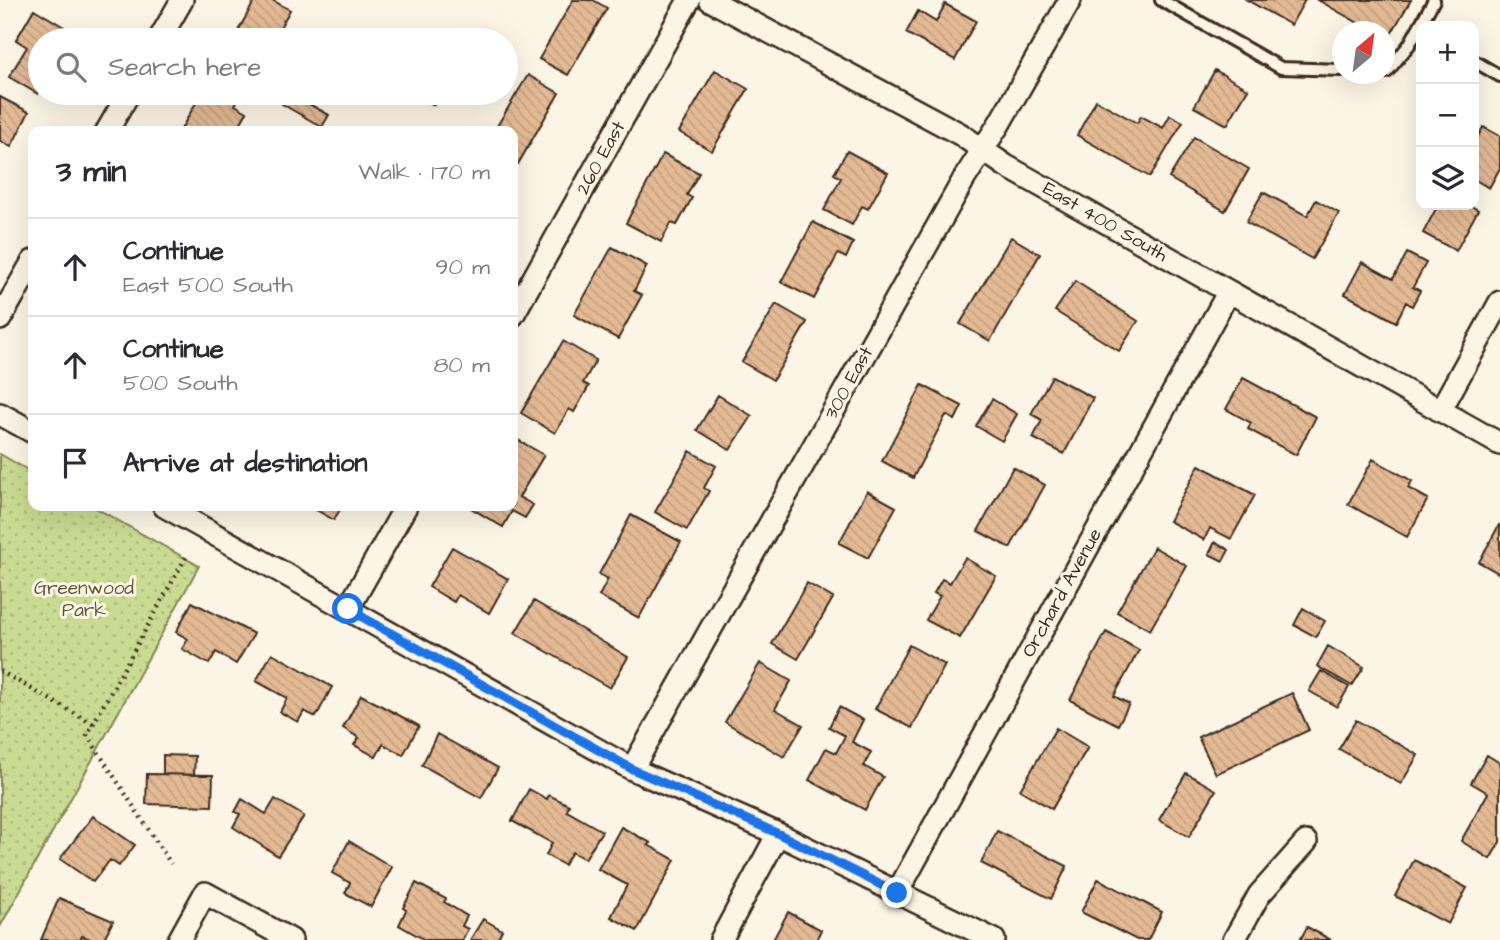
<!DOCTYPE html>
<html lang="en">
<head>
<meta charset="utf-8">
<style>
  :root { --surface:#fff; --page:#f2f2f3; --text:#2b2b33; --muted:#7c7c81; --line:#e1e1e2 }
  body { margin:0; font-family:"Architects Daughter",sans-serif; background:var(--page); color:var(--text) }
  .controls { position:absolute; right:21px; top:21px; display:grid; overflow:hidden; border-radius:14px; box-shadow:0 7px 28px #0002 }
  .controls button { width:63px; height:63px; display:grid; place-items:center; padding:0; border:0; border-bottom:2px solid var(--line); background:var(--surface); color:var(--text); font:35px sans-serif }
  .compass { position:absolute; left:1332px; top:21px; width:63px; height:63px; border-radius:50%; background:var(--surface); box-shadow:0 7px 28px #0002; rotate:29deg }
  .stop { position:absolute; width:21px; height:21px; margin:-16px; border:5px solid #1a73e8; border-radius:50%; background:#fff }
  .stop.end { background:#1a73e8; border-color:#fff; box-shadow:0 2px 7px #0008 }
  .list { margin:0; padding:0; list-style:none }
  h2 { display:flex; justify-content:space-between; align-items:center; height:91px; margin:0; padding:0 28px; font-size:30px }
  h2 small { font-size:23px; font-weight:400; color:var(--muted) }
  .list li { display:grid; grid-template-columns:46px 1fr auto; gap:21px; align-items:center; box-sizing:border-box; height:98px; padding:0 28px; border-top:2px solid var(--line) }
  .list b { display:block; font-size:26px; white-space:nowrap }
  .list p { margin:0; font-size:23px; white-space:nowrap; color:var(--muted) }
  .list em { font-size:23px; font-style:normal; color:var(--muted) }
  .icon { flex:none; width:38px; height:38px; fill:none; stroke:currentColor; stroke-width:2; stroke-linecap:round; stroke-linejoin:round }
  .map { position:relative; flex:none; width:1500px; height:940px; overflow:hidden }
  .search { position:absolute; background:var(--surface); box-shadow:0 7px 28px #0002; left:28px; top:28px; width:490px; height:77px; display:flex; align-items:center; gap:18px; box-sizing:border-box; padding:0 24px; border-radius:38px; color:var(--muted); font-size:26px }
  .panel { position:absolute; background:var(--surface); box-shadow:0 7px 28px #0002; left:28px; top:126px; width:490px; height:385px; border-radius:14px }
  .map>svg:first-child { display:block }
  .park { fill:url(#park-dots); stroke:#828257; stroke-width:2 }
  .building { fill:url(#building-back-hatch); stroke:#3b2a1e; stroke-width:2 }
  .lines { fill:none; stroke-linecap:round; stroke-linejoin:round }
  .lane-casing { stroke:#3b2a1e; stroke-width:16 }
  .street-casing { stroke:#3b2a1e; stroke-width:26 }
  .path { stroke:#3b2a1e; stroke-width:4.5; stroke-dasharray:2 5; stroke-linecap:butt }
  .lane { stroke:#fcf5e5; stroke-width:10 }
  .street { stroke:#fcf5e5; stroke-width:21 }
  .route { stroke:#1a73e8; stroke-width:9 }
  .labels { text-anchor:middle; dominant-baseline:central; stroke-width:6; stroke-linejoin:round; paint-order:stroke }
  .street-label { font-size:19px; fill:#3b2a1e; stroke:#fcf5e5 }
  .park-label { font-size:19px; fill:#5e563a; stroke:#fcf5e5 }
</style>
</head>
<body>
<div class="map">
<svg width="1500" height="940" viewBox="0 0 1500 940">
  <defs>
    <pattern id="park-dots" width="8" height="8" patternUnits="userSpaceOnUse" patternTransform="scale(1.75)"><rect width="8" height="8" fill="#c8db90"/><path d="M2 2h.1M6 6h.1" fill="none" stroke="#adbc7c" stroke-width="1.8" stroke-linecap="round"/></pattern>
    <pattern id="building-back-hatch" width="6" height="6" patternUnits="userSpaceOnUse" patternTransform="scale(1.75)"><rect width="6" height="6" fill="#e4ba95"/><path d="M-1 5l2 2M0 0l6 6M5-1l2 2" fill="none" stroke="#c4a080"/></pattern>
  </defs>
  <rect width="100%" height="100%" fill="#fcf5e5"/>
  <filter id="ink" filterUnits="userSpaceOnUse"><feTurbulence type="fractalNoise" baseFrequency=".0143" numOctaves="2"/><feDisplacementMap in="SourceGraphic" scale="14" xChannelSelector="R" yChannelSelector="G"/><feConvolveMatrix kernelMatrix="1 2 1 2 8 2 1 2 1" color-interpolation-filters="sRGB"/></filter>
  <g filter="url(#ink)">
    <path class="park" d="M0,454L33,473V506H92L199,566L0,927Z"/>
    <path class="building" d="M255,0H272L290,10L273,40H233Z
      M573,0H593L607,8L568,75L539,59Z
      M1247,0H1305L1291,25Z
      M1318,0H1411L1388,39L1384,37V32H1374Z
      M945,4L976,21L955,60L906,33L918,11L936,22Z
      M34,9L74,33L69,40H40V90L38,94L9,77L27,47L16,40Z
      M715,70L748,89L712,151L679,132Z
      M1215,70L1248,89L1227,125L1194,107Z
      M528,75L559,93L518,164L513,161V131H494Z
      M210,93L241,95L235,105L247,112L236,131H180L201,94L207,97Z
      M289,93L329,115L322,127L282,104Z
      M412,93H441L434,105Z
      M0,97L29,112L11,147L0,141Z
      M1096,100L1137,123L1141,116L1163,128L1170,115L1183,122L1150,177L1077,135Z
      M1483,127L1500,136V168L1489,188L1474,179V144Z
      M1194,137L1249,169L1225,211L1169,178Z
      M847,151L888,173L868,209L862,206L852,225L824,210L841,178L834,174Z
      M663,154L699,173L687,195L692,198L677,225L671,223L661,242L626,223Z
      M1263,192L1307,216L1316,200L1339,213L1312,259L1246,222Z
      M1438,205H1469L1478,210L1456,251L1423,233Z
      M813,222L853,243L846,258L838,254L814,299L781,282Z
      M1011,237L1040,254L990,341L960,324Z
      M612,247L647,266L634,291L642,295L618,339L574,315Z
      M1407,253L1426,263L1413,287L1420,291L1412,306L1406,302L1396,322L1345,294L1362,262L1393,279Z
      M1075,281L1138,321L1119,351L1055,311Z
      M776,304L807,322L773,380L742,362Z
      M563,341L596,360L583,383L589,386L574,412L569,409L555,433L521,413Z
      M1052,376L1093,398L1064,454L1033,438L1042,420L1031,414Z
      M1243,378L1316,417L1296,455L1248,429L1251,423L1226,409Z
      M922,385L962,406L955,420L946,415L913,478L882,461Z
      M718,395L752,416L730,450L697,430Z
      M992,399L1017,414L1002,441L976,426Z
      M513,437L544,455L519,497L533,505L525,518L512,511L503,527L471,508L473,506H513Z
      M690,451L716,466L704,488L709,491L687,530L655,512Z
      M1373,459L1412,481L1408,488L1428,499L1407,537L1348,504Z
      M1199,465L1255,495L1231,539L1210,528L1204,540L1169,521Z
      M1013,467L1045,485L1010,548L978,531Z
      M867,491L896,507L868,558L839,543Z
      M309,506H342L334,520Z
      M631,515L681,542L639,618L599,596L608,579L599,574Z
      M1499,525L1500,526V574L1479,562Z
      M1215,542L1229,550L1223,561L1209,554Z
      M452,547L508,579L489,613L458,595L454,602L429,587Z
      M1154,547L1187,566L1150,630L1117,612Z
      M965,558L996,576L960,638L926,620L940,596L934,593L942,579L950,583Z
      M807,583L833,598L798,659L772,644Z
      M534,601L628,657L610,688L515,633Z
      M192,602L254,634L236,664L216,652L209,664L182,649L188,639L176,632Z
      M1303,608L1325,621L1316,637L1294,625Z
      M1106,632L1139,650L1114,696L1129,704L1118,725L1070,700Z
      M909,645L945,665L912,728L875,709Z
      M1328,646L1364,667L1352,686L1317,666Z
      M272,653L332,687L316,717L304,711L298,722L280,712L287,698L256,681Z
      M760,663L791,681L775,709L803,725L784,757L725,722Z
      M1321,671L1349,687L1337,707L1309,691Z
      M1292,693L1309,730L1216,774L1198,737Z
      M361,695L419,726L403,755L383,744L376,757L354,745L359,738L343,728Z
      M839,707L863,720L852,742L871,752L864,766L883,777L865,810L809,780L826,748L836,753L845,736L829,727Z
      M1356,720L1418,755L1401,784L1339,749Z
      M1056,728L1088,747L1052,809L1020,790Z
      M437,734L498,768L481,798L422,765Z
      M163,755L195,756L194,775L163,774Z
      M1487,755L1500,763V842L1490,859L1461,841L1488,793L1471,783Z
      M1186,773L1216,790L1189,837L1159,820Z
      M147,774L213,775L212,806L146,804Z
      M529,789L547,799L549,795L569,805L567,811L602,831L585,859L572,852L564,865L546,855L552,843L512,821Z
      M242,799L266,814L275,799L304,816L278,856L233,827L240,814L235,812Z
      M93,816L135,845L119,866L110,860L93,882L60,859Z
      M621,827L651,843L648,845L675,860L637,931L611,917L627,885L598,869Z
      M997,831L1067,866L1051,899L981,863Z
      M349,841L392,867L371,907L345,893L350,883L332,873Z
      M1414,860L1467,888L1448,924L1395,896Z
      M1098,879L1162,912L1148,940H1137L1081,912Z
      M416,883L446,899L444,902L467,916L462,926L468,929L462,940H425L399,925L406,910L403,908Z
      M59,898L113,921L103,940H93L82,936L80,940H41Z
      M788,912L821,930L816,940H773Z
      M483,919L502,930L497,940H470Z
      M1307,927L1331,940H1300Z"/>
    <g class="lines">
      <g class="lane-casing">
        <path id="lane" d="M1161,0L1281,68L1342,70
          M1474,61L1500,76
          M1384,72H1387L1409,45L1434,0"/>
      </g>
      <g class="street-casing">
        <path id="street" d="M710,0L960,134L1006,166L1500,444
          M159,40L182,0
          M107,131L129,93
          M513,315L689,0
          M0,319L33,261
          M1440,411L1500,302
          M0,414L33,432
          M164,506L632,769L778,834L994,940
          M348,609L406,506
          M632,769L964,179L999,124L1070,0
          M897,893L1228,293
          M179,940L205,893L291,940
          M721,940L778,834
          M1234,940L1259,895L1306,842"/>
      </g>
      <path class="path" d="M0,671L93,724L87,735L171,864
        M93,724L186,557"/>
      <use href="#lane" class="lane"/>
      <use href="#street" class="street"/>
    </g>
  </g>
  <g class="lines" filter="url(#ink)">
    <path class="route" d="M348,609L632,769L779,834L897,893"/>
  </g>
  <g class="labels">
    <g class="street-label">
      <text transform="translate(601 158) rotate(-61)">260 East</text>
      <text transform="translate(1105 222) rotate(30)">East 400 South</text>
      <text transform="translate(849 383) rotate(-61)">300 East</text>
      <text transform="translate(1062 593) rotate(-61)">Orchard Avenue</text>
    </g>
    <g class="park-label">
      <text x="84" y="588">Greenwood<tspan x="84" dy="22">Park</tspan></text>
    </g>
  </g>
</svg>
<div class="controls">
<button>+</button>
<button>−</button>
<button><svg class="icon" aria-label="layers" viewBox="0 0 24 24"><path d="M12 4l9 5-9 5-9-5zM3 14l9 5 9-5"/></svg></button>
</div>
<svg class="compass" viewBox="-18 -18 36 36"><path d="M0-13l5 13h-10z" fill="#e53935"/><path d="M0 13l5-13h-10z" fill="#7c7c81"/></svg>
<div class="stop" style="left:348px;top:609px"></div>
<div class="stop end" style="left:897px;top:893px"></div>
<div class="search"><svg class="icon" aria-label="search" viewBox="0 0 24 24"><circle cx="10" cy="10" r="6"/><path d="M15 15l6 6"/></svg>Search here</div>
<section class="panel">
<h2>3 min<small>Walk · 170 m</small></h2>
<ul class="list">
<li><svg class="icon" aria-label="ahead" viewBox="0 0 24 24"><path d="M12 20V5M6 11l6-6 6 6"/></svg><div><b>Continue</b><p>East 500 South</p></div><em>90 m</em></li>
<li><svg class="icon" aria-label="ahead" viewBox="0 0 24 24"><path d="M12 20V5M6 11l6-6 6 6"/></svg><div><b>Continue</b><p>500 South</p></div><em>80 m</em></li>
<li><svg class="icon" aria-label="arrive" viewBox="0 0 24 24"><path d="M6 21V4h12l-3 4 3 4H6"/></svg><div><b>Arrive at destination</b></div></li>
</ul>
</section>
</div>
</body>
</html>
